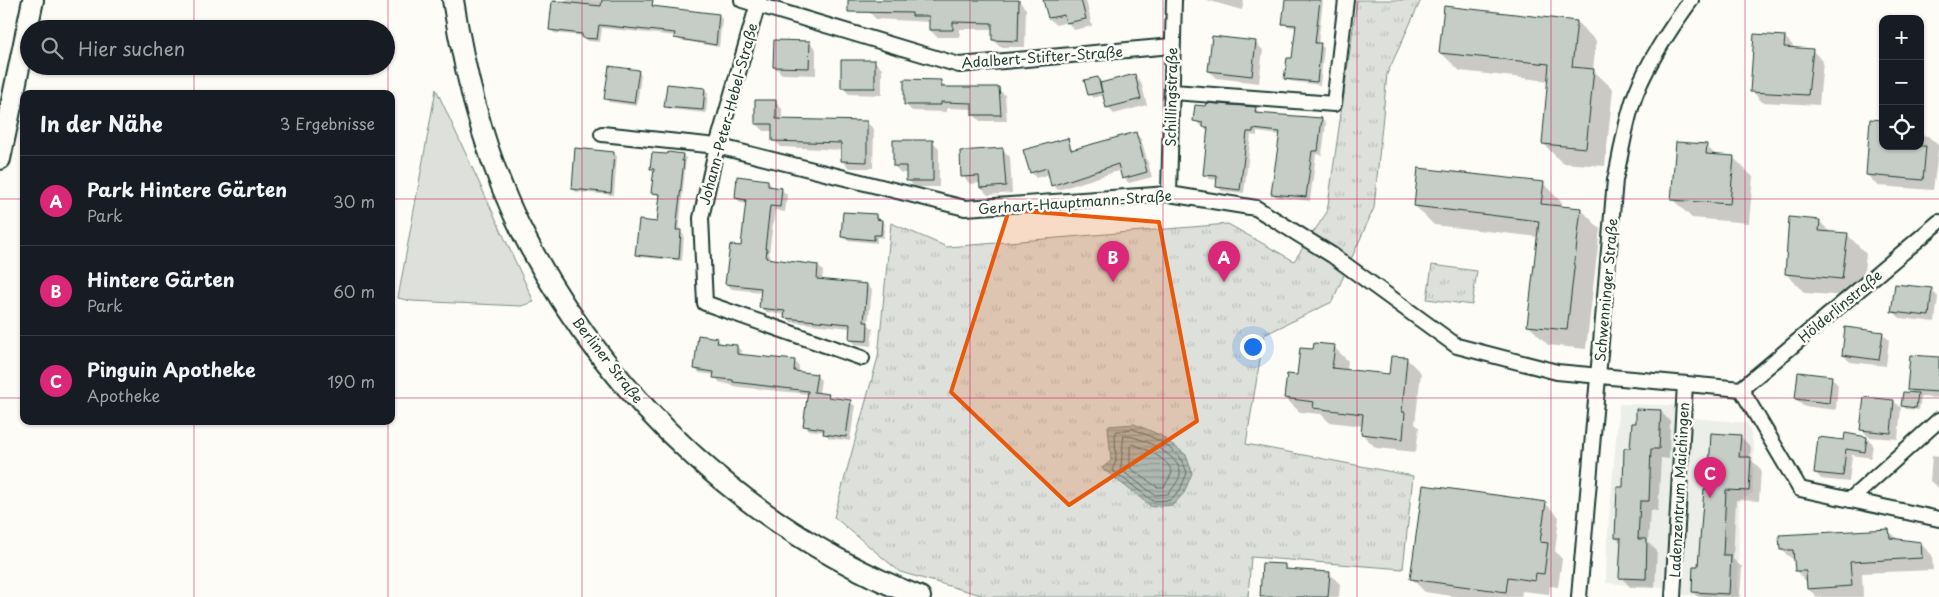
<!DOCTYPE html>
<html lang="de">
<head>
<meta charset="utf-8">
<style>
  :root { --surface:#171b24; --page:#20242c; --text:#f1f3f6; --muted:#9ea1a6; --line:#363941; --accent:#db2777 }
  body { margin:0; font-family:"Playpen Sans",sans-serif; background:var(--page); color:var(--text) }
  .controls { position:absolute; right:15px; top:15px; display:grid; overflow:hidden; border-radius:10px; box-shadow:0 1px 4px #0004 }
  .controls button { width:45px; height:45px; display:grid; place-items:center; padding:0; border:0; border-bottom:1px solid var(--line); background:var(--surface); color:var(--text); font:25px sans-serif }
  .you { position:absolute; left:1252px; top:346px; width:18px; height:18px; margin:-12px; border:4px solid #fff; border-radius:50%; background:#1a73e8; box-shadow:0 0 0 8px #1a73e833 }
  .badge { display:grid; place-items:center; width:32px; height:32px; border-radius:50%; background:var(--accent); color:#fff; font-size:16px; font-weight:700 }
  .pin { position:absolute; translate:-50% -41px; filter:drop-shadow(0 1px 2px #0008) }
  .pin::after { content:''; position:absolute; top:26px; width:18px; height:15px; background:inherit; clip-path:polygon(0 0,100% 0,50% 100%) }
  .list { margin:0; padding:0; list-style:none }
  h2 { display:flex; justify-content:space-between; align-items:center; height:65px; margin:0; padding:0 20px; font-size:21px }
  h2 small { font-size:16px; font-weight:400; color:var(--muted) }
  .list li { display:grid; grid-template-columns:32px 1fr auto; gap:15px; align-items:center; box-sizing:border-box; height:90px; padding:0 20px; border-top:1px solid var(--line) }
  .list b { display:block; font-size:19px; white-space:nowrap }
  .list p { margin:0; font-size:16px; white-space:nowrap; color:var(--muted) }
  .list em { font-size:16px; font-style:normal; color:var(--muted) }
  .icon { flex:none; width:28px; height:28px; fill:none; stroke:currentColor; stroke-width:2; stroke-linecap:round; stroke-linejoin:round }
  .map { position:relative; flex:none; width:1939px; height:597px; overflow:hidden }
  .search { position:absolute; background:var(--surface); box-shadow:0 1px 4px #0004; left:20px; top:20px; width:375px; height:55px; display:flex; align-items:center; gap:12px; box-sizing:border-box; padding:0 18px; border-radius:28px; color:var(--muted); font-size:19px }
  .panel { position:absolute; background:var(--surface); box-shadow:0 1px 4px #0004; left:20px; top:90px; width:375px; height:335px; border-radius:10px }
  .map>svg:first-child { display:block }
  .built { fill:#eceee9 }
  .green { fill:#dde0db; stroke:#7e8e88 }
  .park { fill:url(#park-tufts); stroke:#7e8e88 }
  .water { fill:url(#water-rules); stroke:#75877f }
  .shadow { fill:#0003 }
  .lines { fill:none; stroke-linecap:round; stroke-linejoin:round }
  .shore { stroke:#586e66; stroke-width:1 }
  .building { fill:#c6cdc7; stroke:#1f3d34 }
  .street-casing { stroke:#1f3d34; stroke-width:18 }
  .secondary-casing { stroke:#1f3d34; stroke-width:24 }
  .street { stroke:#fdfcf7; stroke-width:14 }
  .secondary { stroke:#fdfcf7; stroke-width:20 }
  .marked { fill:#e8590c; fill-opacity:0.2; stroke:#e8590c; stroke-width:4; stroke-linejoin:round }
  .grid { fill:none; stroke:#c2185b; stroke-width:1; stroke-opacity:0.55 }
  .labels { text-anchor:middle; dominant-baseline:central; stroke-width:5; stroke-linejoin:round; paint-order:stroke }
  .street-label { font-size:14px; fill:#1f3d34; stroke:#fdfcf7 }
</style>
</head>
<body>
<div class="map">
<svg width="1939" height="597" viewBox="0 0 1939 597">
  <defs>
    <pattern id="park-tufts" width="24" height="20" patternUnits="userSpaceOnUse" patternTransform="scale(1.25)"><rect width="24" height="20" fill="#dde0db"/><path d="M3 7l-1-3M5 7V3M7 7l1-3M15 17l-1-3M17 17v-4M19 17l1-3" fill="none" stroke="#bdc1bd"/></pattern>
    <pattern id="water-rules" width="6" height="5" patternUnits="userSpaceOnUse" patternTransform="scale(1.25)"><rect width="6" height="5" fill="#aeb8b1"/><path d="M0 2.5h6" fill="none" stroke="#8d9791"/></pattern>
  </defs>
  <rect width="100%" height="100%" fill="#fdfcf7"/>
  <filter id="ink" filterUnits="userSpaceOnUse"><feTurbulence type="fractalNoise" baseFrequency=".02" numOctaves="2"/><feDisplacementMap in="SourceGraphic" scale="10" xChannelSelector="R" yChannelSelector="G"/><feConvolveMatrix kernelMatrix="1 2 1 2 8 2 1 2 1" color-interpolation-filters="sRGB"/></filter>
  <g filter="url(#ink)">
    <path class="built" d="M1619,404L1691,406L1692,418L1748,423L1754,447L1753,493L1739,500L1738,597L1682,595L1683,589L1606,583L1607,543Z"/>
    <path class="green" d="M436,89L534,302L521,306L411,301L398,298Z"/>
    <path class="park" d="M1357,0H1421L1387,74L1374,208L1332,302L1264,335L1246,444L1413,476L1403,569L1251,557L1248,597H988L900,572L834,517L878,357L891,223L947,247L1228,224L1294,261L1327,212Z
      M1432,265L1477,271L1472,305L1427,299Z"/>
    <path class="water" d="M1134,424L1160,435L1186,455L1192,473L1184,493L1173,505L1152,507L1102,468L1111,461L1108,426Z"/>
    <path class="shadow" d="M553,0H638L652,2L655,8L719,15L722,19L719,47L679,40L676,36L602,28L600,42L587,41L583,36L554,33L550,29Z
      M857,0L1019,1L1026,9L1025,47H1000L993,40V29H960V37H937L930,30V22L876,19Z
      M1045,0H1086L1092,26L1074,30L1067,22L1056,25L1049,18Z
      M1206,0H1244L1242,10Z
      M1286,0H1323L1318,44L1324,48L1320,85L1289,81L1285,78L1293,60L1297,28L1287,26L1284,23Z
      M1577,22L1596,41L1593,70L1613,89L1605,166L1562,163L1543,143L1549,81L1460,71L1440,52Z
      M1785,37L1795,48L1812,50L1823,61L1819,105L1762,102L1752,91Z
      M809,42L816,49V75L782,74L775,67Z
      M1256,43L1263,50L1259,83L1216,78L1209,71Z
      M875,62L882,69V95L849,94L842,87Z
      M638,71L641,75L637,106L609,102L606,99Z
      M1134,75L1141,82L1147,105L1114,114L1107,107L1104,95L1093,98L1090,95L1086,81L1098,78L1102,83Z
      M941,82L947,88L998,89L1005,95L1007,121H980L973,114V109L947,108V112L912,111L905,104Z
      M704,89L708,93L706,113L669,109L666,106Z
      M775,102L782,109V121L866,122L874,129L873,168H849L842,161V150L781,147L774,140V131H764L757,124Z
      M1255,108L1259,114L1321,119L1326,123L1322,155L1316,154L1310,201L1276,197L1272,193L1280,135L1257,132V136L1251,135L1244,193L1222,191L1218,187V180L1209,179L1204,174L1209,131L1195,121Z
      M1136,134L1141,139L1152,177L1129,183L1124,178L1121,170L1058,190L1053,185L1050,174L1036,178L1031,172L1067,140L1074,151Z
      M1920,135L1928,136L1939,146L1933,190L1878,186L1867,175L1883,146H1920Z
      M932,141L939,148V187H915L908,180V173H901L894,166Z
      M1706,146L1717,156L1734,158L1753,177L1749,223L1692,218L1672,199Z
      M1002,149L1010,157L1012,193L988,195L981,188V183L970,184L963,176Z
      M613,153L617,156L614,195L576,192L573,189Z
      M683,155L686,158L679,231L684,235L682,261L640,257L637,254L658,224L661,196L653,192L655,172L652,168Z
      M768,181L773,188L782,190L787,195L785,212L775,210L769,253L771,260L818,266L823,271L822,281L867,285L872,290L868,324L873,329L871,346L855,344L850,339L851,328L791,322L786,315L766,312L760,307L762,292L732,289L727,284L742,248L747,204L741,203L736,198Z
      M1543,183L1562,203V207L1581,209L1600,229L1586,349L1548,345L1528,325L1539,237L1434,225L1415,206Z
      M875,215L885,224L883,238L877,237V243L846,240L843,237Z
      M1819,221L1831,233L1847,234L1866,254L1861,297L1805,293L1786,274Z
      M1931,289L1938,297L1935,322L1900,318L1893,311Z
      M1882,333L1889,340L1886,366L1850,362L1843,355Z
      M717,339L722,344L737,347L742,351L741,356L795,362L799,366V373L816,375L821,380L819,394L828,395L832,399L850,401L855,406L850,441L829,438L825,432L809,430L804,425L808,394L739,387L719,382L715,375L700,373L695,369Z
      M1334,347L1348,361L1347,371L1390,375L1407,359L1421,373L1415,424L1419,427L1416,452L1376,448L1362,434L1363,426L1329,422L1321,414L1300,412L1285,398L1315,350Z
      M1939,359V398L1921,397L1919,410L1906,409L1903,406L1913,394L1909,389Z
      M1831,377L1838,385L1836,410L1803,406L1796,399Z
      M1894,401L1901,408L1898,439L1869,437L1861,429Z
      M1660,411L1670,421L1669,459L1661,458L1658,511L1650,510L1648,542L1657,551L1655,588L1630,587L1621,577L1622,544L1616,538L1624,489L1637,425Z
      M1740,436L1751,447L1750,459L1761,469L1759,501L1736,500L1733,559L1742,567L1740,597H1698L1693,592L1699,567Z
      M1867,438L1873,444L1871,458L1852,455L1849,482L1821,479L1815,472L1845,442Z
      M1932,456L1939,457V488L1930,481Z
      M1545,503L1559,517L1555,551L1562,559L1558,587L1550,586L1549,594L1522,591L1521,597H1459L1425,592L1411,578Z
      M1888,530L1899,540L1920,543L1932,555L1933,570L1862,573L1863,597H1817L1808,589V583L1796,571L1795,561L1781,550Z
      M1284,565L1290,571L1329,573L1340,584L1339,597H1261Z"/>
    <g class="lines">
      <path class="shore" d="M1133,429C1155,438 1181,449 1187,473L1180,490L1170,500L1153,501L1112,470L1116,461L1115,432Z
        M1124,436C1139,435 1182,456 1180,474C1179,481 1173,488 1168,494L1155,495L1121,470Z
        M1133,444C1146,450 1169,458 1172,473L1164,487H1157L1130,468V447Z"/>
    </g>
    <path class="building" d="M602,0H653L652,6L719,14L716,45L674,38L675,33L599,25L597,39L582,38V34L549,30L552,1L601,6Z
      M848,0H1019L1018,41L992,40V23L953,22V30H929V16H912V13L848,12Z
      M1081,0L1086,19L1066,23L1064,15L1048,18L1043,0Z
      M1285,0H1320L1315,43H1321L1317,82L1284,79L1287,58H1292L1296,25L1282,24Z
      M1444,6L1577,21L1572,67L1594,69L1586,148L1542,144L1549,64L1439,53Z
      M1754,34L1785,36L1784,47L1813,49L1808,95L1750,92Z
      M1212,36L1256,41L1252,76L1208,71Z
      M774,40L810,41L809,68L773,67Z
      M841,60H875V88H841Z
      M609,66L639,70L634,103L604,99Z
      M1135,74L1141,99L1106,108L1100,83Z
      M1098,77L1102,92L1088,95L1084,80Z
      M904,79L941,80V87H999L1001,115H972V103L941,102V105H904Z
      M667,84L705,88L703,110L664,107Z
      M755,100H776V119L867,121V162L841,161V143L772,141V124H755Z
      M1206,103L1256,107L1255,113L1322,118L1318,151H1312L1306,197L1271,194L1280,132L1253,129V132H1247L1240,190L1216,187L1217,176L1203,175L1208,127H1203V123L1193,121L1195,105L1205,106Z
      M1870,119L1883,120V146H1926L1923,180L1866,175Z
      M1136,132L1147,172L1122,179L1118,164L1051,186L1047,168L1030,173L1023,150L1068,138L1071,150Z
      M893,140H933V181H906V166H893Z
      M1676,142L1707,144L1706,154L1734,156L1730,204L1671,200Z
      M575,148L614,152L611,193L572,189Z
      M1003,148L1006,186L980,188L979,176L961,177L960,151Z
      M668,152L683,154L682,161H684L676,230H681L679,259L635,255L639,220L657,222L660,194L651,193L654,169H650L652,153L667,154Z
      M1418,168L1544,182L1541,204L1581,208L1567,330L1527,326L1539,221L1414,206Z
      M737,176L768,180V186L782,188L780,207L770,206L765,249H767L766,258L818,265L817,279L867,284L864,322H868L867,341L849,340L850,324L784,318L785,311L759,308L761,288L725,284L730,245L741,246L746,200L735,198Z
      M843,212L876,214V219L882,220L881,235H874V240L841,237Z
      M1789,217L1820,220L1819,231L1848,233L1842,279L1785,274Z
      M1895,284L1932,288L1929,316L1891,312Z
      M1845,327L1883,332L1879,360L1842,355Z
      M698,335L718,338L717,343L737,345V354L795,360L794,371L817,374L814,392L829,394L828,397L851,400L846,437L823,434L824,429L803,426L808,391L733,382V380L713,378L714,372L694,369Z
      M1314,343L1335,345L1332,368L1389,374L1391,356L1407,357L1402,412H1405L1403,439L1361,434L1363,414L1313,408L1314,402L1284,398L1287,374L1297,375L1300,348L1313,349Z
      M1910,355L1939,357V392L1907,390Z
      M1798,372L1832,376L1829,403L1795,399Z
      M1903,392L1918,393L1916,408L1901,406Z
      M1864,397L1894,400L1891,433L1860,430Z
      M1636,409L1661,410L1659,449H1651L1649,501H1640L1638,539H1647L1646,579L1619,578L1621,538H1615L1617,487H1623L1624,448H1630L1632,423H1636Z
      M1711,433L1741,435L1739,457H1751L1749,491L1726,490L1723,555H1731L1729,594L1692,592L1693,566H1698L1704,489H1708Z
      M1845,433L1867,437L1865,452L1846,449L1843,476L1814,473L1818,437L1844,440Z
      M1423,485L1546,502L1540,542L1548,543L1544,574L1536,573L1535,581L1508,577L1506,592L1410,579Z
      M1889,529L1890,538L1921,542L1922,558L1850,562L1852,586L1807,589L1806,571H1795L1793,550H1780L1779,535Z
      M1262,563L1285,564V569L1330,572L1328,597H1260Z"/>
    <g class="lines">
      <g class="street-casing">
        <path id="street" d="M742,0L959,65L1172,46
          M759,0L717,146L701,218L705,303L862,358
          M1173,92L1334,104L1346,0
          M602,134L717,146L965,208L1169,194L1256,208L1332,255L1457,346L1557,372L1741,389L1800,489L1939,519
          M1169,194L1174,0
          M1741,389L1939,222
          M1850,500L1939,420
          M1579,597L1615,180C1622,151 1625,121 1636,93C1649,60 1670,29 1691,0
          M1673,597L1685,384"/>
      </g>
      <g class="secondary-casing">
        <path id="secondary" d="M453,0C466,83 488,168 528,243C611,400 754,533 920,597
          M0,159L33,0"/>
      </g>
      <use href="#street" class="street"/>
      <use href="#secondary" class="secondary"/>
    </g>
  </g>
  <path class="marked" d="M1009,210L1159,222L1197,421L1069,505L951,392Z"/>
  <path class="grid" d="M194,0V29M388,0V94M582,0V597M776,0V597M970,0V597M1163,0V597M1357,0V597M1551,0V597M1745,0V597M194,66V94M0,199H24M391,199H1939M0,398H24M391,398H1939M194,421V597M388,421V597"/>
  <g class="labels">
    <g class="street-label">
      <text transform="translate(1042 57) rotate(-4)">Adalbert-Stifter-Straße</text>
      <text transform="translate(1171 97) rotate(-89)">Schillingstraße</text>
      <text transform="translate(728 114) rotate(-75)">Johann-Peter-Hebel-Straße</text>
      <text transform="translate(1075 202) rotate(-4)">Gerhart-Hauptmann-Straße</text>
      <text transform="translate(1606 290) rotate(-85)">Schwenninger Straße</text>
      <text transform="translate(1840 306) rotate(-40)">Hölderlinstraße</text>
      <text transform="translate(608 360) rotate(52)">Berliner Straße</text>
      <text transform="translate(1679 490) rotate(-87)">Ladenzentrum Maichingen</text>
    </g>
  </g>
</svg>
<div class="controls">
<button>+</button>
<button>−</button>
<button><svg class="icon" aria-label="locate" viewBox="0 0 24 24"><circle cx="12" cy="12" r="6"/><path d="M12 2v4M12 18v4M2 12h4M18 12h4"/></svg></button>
</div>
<div class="you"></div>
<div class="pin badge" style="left:1224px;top:282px">A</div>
<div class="pin badge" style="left:1113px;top:282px">B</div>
<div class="pin badge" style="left:1710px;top:498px">C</div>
<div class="search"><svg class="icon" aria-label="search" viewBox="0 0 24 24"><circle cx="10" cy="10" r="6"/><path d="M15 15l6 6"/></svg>Hier suchen</div>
<section class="panel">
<h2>In der Nähe<small>3 Ergebnisse</small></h2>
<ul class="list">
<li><span class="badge">A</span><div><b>Park Hintere Gärten</b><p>Park</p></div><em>30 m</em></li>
<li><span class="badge">B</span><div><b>Hintere Gärten</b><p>Park</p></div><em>60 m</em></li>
<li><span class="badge">C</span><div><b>Pinguin Apotheke</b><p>Apotheke</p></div><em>190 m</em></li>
</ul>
</section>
</div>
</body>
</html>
